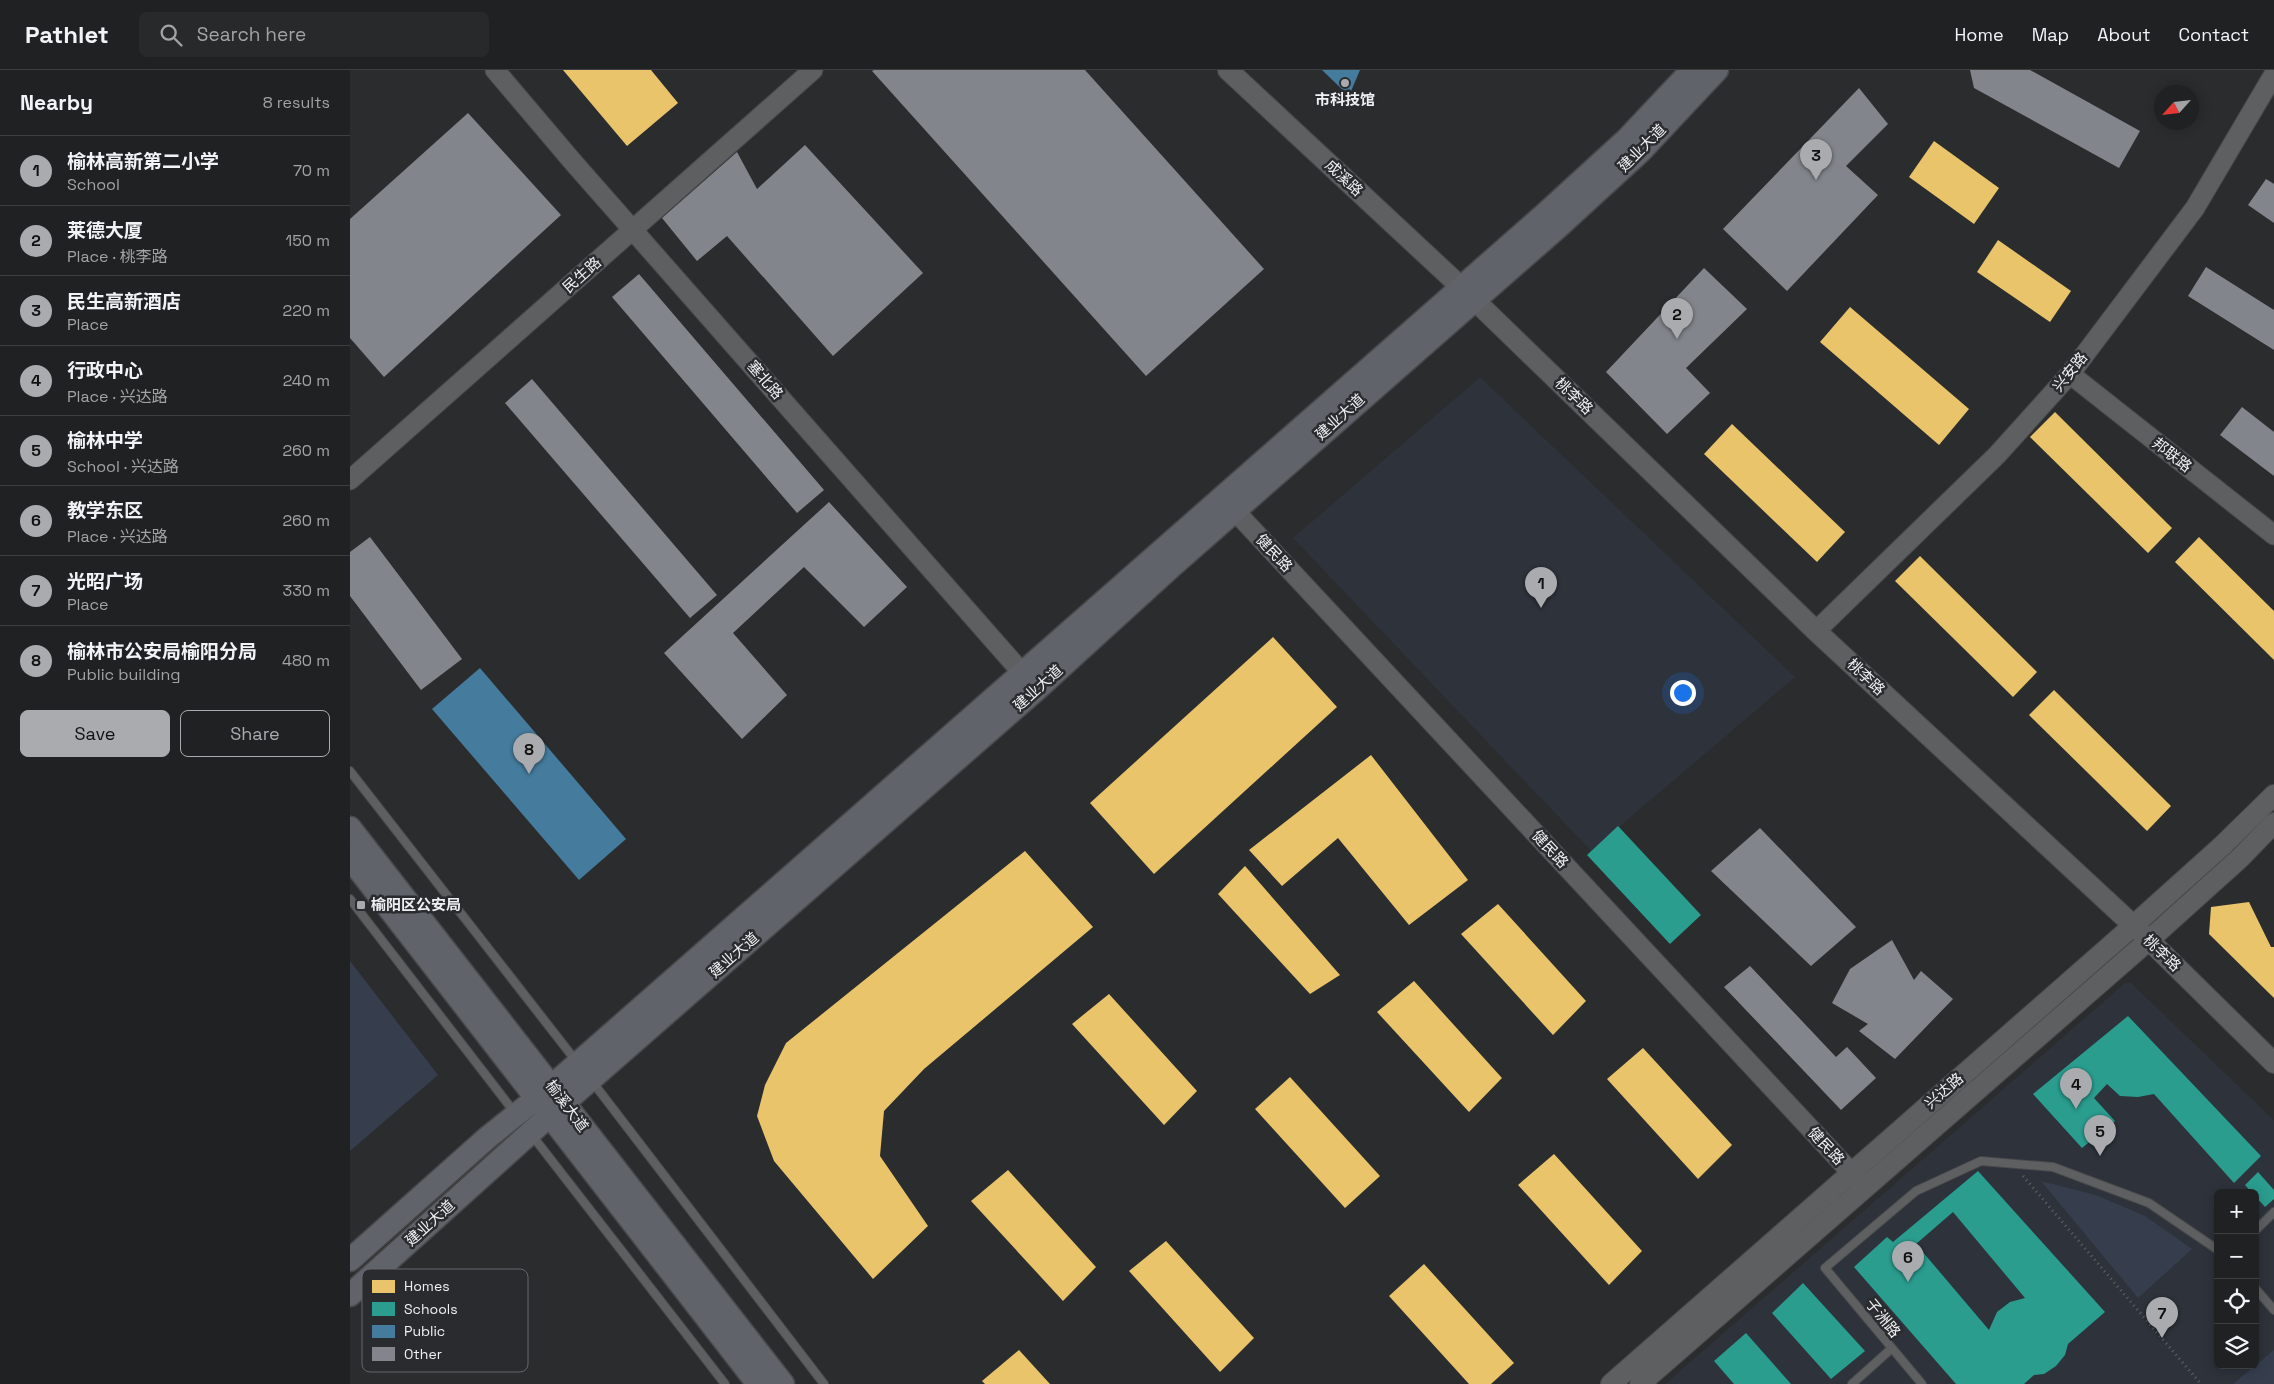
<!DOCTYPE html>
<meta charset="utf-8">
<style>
body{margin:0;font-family:"Space Grotesk","Noto Sans SC",sans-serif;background:#28292a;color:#f1f3f6}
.controls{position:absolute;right:15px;bottom:15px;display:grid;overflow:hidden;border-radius:8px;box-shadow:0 2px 12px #0003}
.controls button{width:45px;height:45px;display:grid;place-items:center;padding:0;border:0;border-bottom:1px solid #3d3e40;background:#202122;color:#f1f3f6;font:25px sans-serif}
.compass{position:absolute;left:1804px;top:15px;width:45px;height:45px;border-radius:50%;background:#202122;box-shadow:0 2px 12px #0003;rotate:243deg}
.you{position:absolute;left:1332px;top:622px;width:18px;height:18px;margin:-12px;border:4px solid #fff;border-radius:50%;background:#1a73e8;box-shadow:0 0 0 8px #1a73e833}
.badge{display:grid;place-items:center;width:32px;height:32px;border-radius:50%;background:#a9abae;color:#111;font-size:16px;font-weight:700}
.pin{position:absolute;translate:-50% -41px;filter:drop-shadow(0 1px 2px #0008)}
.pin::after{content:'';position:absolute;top:26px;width:18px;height:15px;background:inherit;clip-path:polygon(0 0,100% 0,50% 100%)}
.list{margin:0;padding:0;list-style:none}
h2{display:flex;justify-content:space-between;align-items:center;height:65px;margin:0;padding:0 20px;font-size:21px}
h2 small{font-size:16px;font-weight:400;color:#a2a3a5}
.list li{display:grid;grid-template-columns:32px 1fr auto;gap:15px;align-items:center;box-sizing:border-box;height:70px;padding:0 20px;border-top:1px solid #3d3e40}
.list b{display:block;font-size:19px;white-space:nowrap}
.list p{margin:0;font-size:16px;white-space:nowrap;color:#a2a3a5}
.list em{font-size:16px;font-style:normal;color:#a2a3a5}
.actions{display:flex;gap:10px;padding:15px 20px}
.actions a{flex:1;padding:11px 0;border:1px solid #a9abae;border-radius:8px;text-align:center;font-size:18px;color:#a9abae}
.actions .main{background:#a9abae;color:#111}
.icon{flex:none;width:28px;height:28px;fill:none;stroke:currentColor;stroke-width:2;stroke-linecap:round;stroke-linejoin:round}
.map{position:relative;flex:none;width:1924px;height:1314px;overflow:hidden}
header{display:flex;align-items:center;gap:30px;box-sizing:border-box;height:70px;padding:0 25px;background:#202122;border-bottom:1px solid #3d3e40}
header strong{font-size:24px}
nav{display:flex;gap:28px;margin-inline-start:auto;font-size:18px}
.search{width:350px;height:45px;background:#28292a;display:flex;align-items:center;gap:12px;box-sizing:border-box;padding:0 18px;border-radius:8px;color:#a2a3a5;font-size:19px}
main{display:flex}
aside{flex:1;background:#202122}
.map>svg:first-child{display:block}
</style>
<header>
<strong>Pathlet</strong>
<div class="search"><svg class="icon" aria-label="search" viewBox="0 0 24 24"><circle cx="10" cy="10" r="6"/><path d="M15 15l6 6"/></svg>Search here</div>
<nav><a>Home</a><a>Map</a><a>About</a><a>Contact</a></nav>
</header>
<main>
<aside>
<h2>Nearby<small>8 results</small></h2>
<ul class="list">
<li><span class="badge">1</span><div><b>榆林高新第二小学</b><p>School</p></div><em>70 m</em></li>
<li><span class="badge">2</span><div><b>莱德大厦</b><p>Place · 桃李路</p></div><em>150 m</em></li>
<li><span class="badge">3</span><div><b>民生高新酒店</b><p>Place</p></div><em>220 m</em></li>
<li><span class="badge">4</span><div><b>行政中心</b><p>Place · 兴达路</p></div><em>240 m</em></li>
<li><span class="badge">5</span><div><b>榆林中学</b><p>School · 兴达路</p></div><em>260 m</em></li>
<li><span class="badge">6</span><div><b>教学东区</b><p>Place · 兴达路</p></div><em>260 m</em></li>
<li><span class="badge">7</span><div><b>光昭广场</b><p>Place</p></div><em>330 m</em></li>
<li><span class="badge">8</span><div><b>榆林市公安局榆阳分局</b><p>Public building</p></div><em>480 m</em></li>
</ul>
<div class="actions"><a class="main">Save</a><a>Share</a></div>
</aside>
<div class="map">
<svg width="1924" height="1314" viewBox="0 0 1924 1314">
<rect width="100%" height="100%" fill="#2a2c2e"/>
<!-- built -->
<g fill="#2d323b" fill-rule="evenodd">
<polygon points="1130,307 1445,607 1241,781 943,468"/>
<path d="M1775,913h6l143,137v79l-2,2 2,2v181h-609zM1868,1123h37v172h-37z"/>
</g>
<!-- green -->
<g fill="#363d4d">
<polygon points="0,891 88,1005 0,1081"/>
<polygon points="1691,1111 1746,1125 1795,1146 1842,1179 1788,1228"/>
<polygon points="1924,1280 1924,1314 1883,1314"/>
</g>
<!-- homes -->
<g fill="#e9c46a">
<polygon points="213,0 301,0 328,33 277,76"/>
<polygon points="1584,71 1649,118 1624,154 1559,107"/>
<polygon points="1648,170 1721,221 1700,252 1627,202"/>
<polygon points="1500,237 1619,339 1589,375 1470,272"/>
<polygon points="1705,342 1822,458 1798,483 1680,367"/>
<polygon points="1382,354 1495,462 1467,492 1354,384"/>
<polygon points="1849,467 1924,541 1924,590 1825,492"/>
<polygon points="1570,486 1687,602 1663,627 1545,511"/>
<polygon points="923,567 987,637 804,804 740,733"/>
<polygon points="1704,620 1821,736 1797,761 1679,645"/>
<polygon points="1021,685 1118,810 1059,855 988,768 932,816 899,780"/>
<polygon points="675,781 743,857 574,999 534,1041 530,1086 578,1156 523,1209 424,1091 407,1046 415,1015 436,973"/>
<polygon points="895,796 990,905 960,924 868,824"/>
<polygon points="1899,832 1921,877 1924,877 1924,928 1859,864 1861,837"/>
<polygon points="1148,834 1236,931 1203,965 1111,864"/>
<polygon points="1064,911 1152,1008 1119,1042 1027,942"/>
<polygon points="759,924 847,1021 814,1055 722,954"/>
<polygon points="1293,978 1382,1075 1348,1109 1257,1009"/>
<polygon points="940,1007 1030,1106 995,1138 905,1039"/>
<polygon points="1204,1084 1292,1181 1259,1215 1168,1115"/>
<polygon points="658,1100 746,1197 713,1231 621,1131"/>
<polygon points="816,1171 904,1268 870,1302 779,1201"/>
<polygon points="1074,1194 1164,1293 1141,1314 1119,1314 1039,1226"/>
<polygon points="669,1280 700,1314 635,1314 632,1311"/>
</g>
<!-- schools -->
<g fill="#2a9d8f" fill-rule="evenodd">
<polygon points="1268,756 1351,845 1320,874 1237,785"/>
<polygon points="1778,946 1911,1086 1884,1113 1804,1024 1788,1027 1770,1026 1757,1014 1744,1028 1765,1051 1732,1078 1683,1024"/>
<path d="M1628,1101l127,141 -37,32 -3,11 -9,11 -12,8 -10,1 -10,9h-68l-102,-117 33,-30 6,5zM1603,1142l72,86 -15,4 -13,10 -8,18 -73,-86z"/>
<polygon points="1908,1102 1924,1120 1924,1129 1915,1137 1905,1126 1905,1123 1902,1123 1895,1115"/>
<polygon points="1453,1213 1515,1281 1481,1309 1422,1243"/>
<polygon points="1396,1263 1441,1314 1384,1314 1364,1291"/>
</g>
<!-- public -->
<g fill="#457b9d">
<polygon points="972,0 1010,0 999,26"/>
<polygon points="130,598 276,769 229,810 82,639"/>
</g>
<!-- building -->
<g fill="#82868c">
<polygon points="524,0 735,0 914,199 796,306 522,1"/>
<polygon points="1620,0 1680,0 1790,61 1769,98 1624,18"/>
<polygon points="1509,18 1538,54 1496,96 1528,125 1437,221 1373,159"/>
<polygon points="118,43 211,145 34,307 0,268 0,149"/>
<polygon points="455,75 573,203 483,286 377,166 347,191 312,148 387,82 407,119"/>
<polygon points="1916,109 1924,114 1924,153 1898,135"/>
<polygon points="1856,197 1924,240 1924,280 1838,226"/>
<polygon points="1354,198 1397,239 1336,298 1360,323 1317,364 1256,302"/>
<polygon points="289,204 474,420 447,443 262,227"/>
<polygon points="182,309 367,525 340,548 155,333"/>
<polygon points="1892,337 1924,362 1924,406 1870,365"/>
<polygon points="479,432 557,517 514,557 454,497 383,563 437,625 392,669 314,583"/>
<polygon points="20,467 112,589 71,620 0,526 0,482"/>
<polygon points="1410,758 1506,857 1461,896 1361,801"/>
<polygon points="1542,870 1564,910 1571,901 1603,929 1545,989 1509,961 1518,954 1482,933 1500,899"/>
<polygon points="1400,896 1486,987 1497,977 1526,1008 1491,1040 1374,917"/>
</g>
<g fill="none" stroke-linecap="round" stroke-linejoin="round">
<!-- service casing -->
<g stroke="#47494a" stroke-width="10">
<g id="service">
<polyline points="0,701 226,991"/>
<polyline points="0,829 165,1043"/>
<polyline points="241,1010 474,1314"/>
<polyline points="181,1064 375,1314"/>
<polyline points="1905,1161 1924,1142"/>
<polyline points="1905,1218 1924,1240"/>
<polyline points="1502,1314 1541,1279"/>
<polyline points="1572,1314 1475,1198 1566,1121 1631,1091 1703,1097 1799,1133 1868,1180"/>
</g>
</g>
<!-- tertiary casing -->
<g stroke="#47494a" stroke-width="21">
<g id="tertiary">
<polyline points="145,0 223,92 681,613"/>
<polyline points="1720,304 1924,465"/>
<polyline points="0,410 463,0"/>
<polyline points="885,441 1511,1113"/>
<polyline points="1466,561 1647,385 1720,304 1845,138 1924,4"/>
</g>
</g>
<!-- secondary casing -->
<g stroke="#47494a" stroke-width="22">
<g id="secondary">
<polyline points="878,0 1111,217 1466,561 1799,870 1924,993"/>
<polyline points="1261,1314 1784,855 1872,776 1924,725"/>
<polyline points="1290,1314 1799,870 1890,788 1924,753"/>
</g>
</g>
<!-- primary casing -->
<g stroke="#47494a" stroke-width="25">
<g id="primary">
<polyline points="0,758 433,1314"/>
<polyline points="0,788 408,1314"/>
<polyline points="0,1190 137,1068 202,1016 1195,144 1277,69 1342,0"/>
<polyline points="0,1225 199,1046 687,619 822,496 1207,158 1290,82 1367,0"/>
</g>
</g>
<!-- path -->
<polyline stroke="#626365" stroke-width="3" stroke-dasharray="1 4" stroke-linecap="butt" points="1673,1106 1851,1314"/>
<!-- service -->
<use href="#service" stroke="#5e5f60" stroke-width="8"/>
<!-- tertiary -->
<use href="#tertiary" stroke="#5e5f60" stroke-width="19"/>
<!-- secondary -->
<use href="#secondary" stroke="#5e5f60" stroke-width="20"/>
<!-- primary -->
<use href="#primary" stroke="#60636a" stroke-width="22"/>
</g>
<!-- markers -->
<g fill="#a9abae" stroke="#292b2f" stroke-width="2">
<circle cx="995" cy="13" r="5"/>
<rect x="6" y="830" width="10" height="10" rx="2.5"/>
</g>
<g text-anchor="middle" stroke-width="5" stroke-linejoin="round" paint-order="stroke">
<!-- poi labels -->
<g font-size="15" font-weight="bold" fill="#eef0f3" stroke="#292b2f">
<text x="995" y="35">市科技馆</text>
<text x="21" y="840" text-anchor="start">榆阳区公安局</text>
</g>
<!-- street labels -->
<g font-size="15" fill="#eef0f3" stroke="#292b2f">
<text transform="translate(1292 78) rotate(-45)" y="5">建业大道</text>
<text transform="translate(994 108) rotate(43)" y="5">成溪路</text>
<text transform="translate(232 205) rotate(-42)" y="5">民生路</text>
<text transform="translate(1720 302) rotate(-51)" y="5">兴安路</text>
<text transform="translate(415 310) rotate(49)" y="5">塞北路</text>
<text transform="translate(1224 326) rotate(44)" y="5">桃李路</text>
<text transform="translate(990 347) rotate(-42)" y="5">建业大道</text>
<text transform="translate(1822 385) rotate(38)" y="5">邦联路</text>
<text transform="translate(924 483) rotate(47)" y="5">健民路</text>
<text transform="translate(1516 607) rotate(43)" y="5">桃李路</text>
<text transform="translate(688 618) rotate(-42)" y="5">建业大道</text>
<text transform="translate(1200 779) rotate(47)" y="5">健民路</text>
<text transform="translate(1812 883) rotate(44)" y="5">桃李路</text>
<text transform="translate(384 885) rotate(-41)" y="5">建业大道</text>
<text transform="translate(1594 1021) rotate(-41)" y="5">兴达路</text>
<text transform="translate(217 1036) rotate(53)" y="5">榆溪大道</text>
<text transform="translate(1476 1076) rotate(47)" y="5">健民路</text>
<text transform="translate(80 1153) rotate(-42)" y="5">建业大道</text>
<text transform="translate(1533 1248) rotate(51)" y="5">子洲路</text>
</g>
</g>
<!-- legend -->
<rect x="12" y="1199" width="166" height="103" rx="8" fill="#292b2f" stroke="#64666a" stroke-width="1"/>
<rect x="22" y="1210" width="23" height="13" fill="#e9c46a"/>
<rect x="22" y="1232" width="23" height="14" fill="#2a9d8f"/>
<rect x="22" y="1255" width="23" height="13" fill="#457b9d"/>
<rect x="22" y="1277" width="23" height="14" fill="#82868c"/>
<g font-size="14" fill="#eef0f3">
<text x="54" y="1221">Homes</text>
<text x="54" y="1244">Schools</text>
<text x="54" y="1266">Public</text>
<text x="54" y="1289">Other</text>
</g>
</svg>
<div class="controls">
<button>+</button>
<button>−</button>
<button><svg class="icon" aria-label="locate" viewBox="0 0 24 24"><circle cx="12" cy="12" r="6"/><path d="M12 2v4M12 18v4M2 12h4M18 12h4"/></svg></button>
<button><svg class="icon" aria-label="layers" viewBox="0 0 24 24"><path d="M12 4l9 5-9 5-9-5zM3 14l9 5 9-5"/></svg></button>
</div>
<svg class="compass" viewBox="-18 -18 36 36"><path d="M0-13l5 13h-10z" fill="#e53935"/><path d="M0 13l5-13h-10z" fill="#a2a3a5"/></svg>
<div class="you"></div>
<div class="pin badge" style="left:1191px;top:538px">1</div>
<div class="pin badge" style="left:1327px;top:269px">2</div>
<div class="pin badge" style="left:1466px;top:110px">3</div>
<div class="pin badge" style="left:1726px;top:1039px">4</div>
<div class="pin badge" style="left:1750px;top:1086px">5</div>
<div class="pin badge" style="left:1558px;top:1212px">6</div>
<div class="pin badge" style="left:1812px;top:1268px">7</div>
<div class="pin badge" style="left:179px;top:704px">8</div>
</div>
</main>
